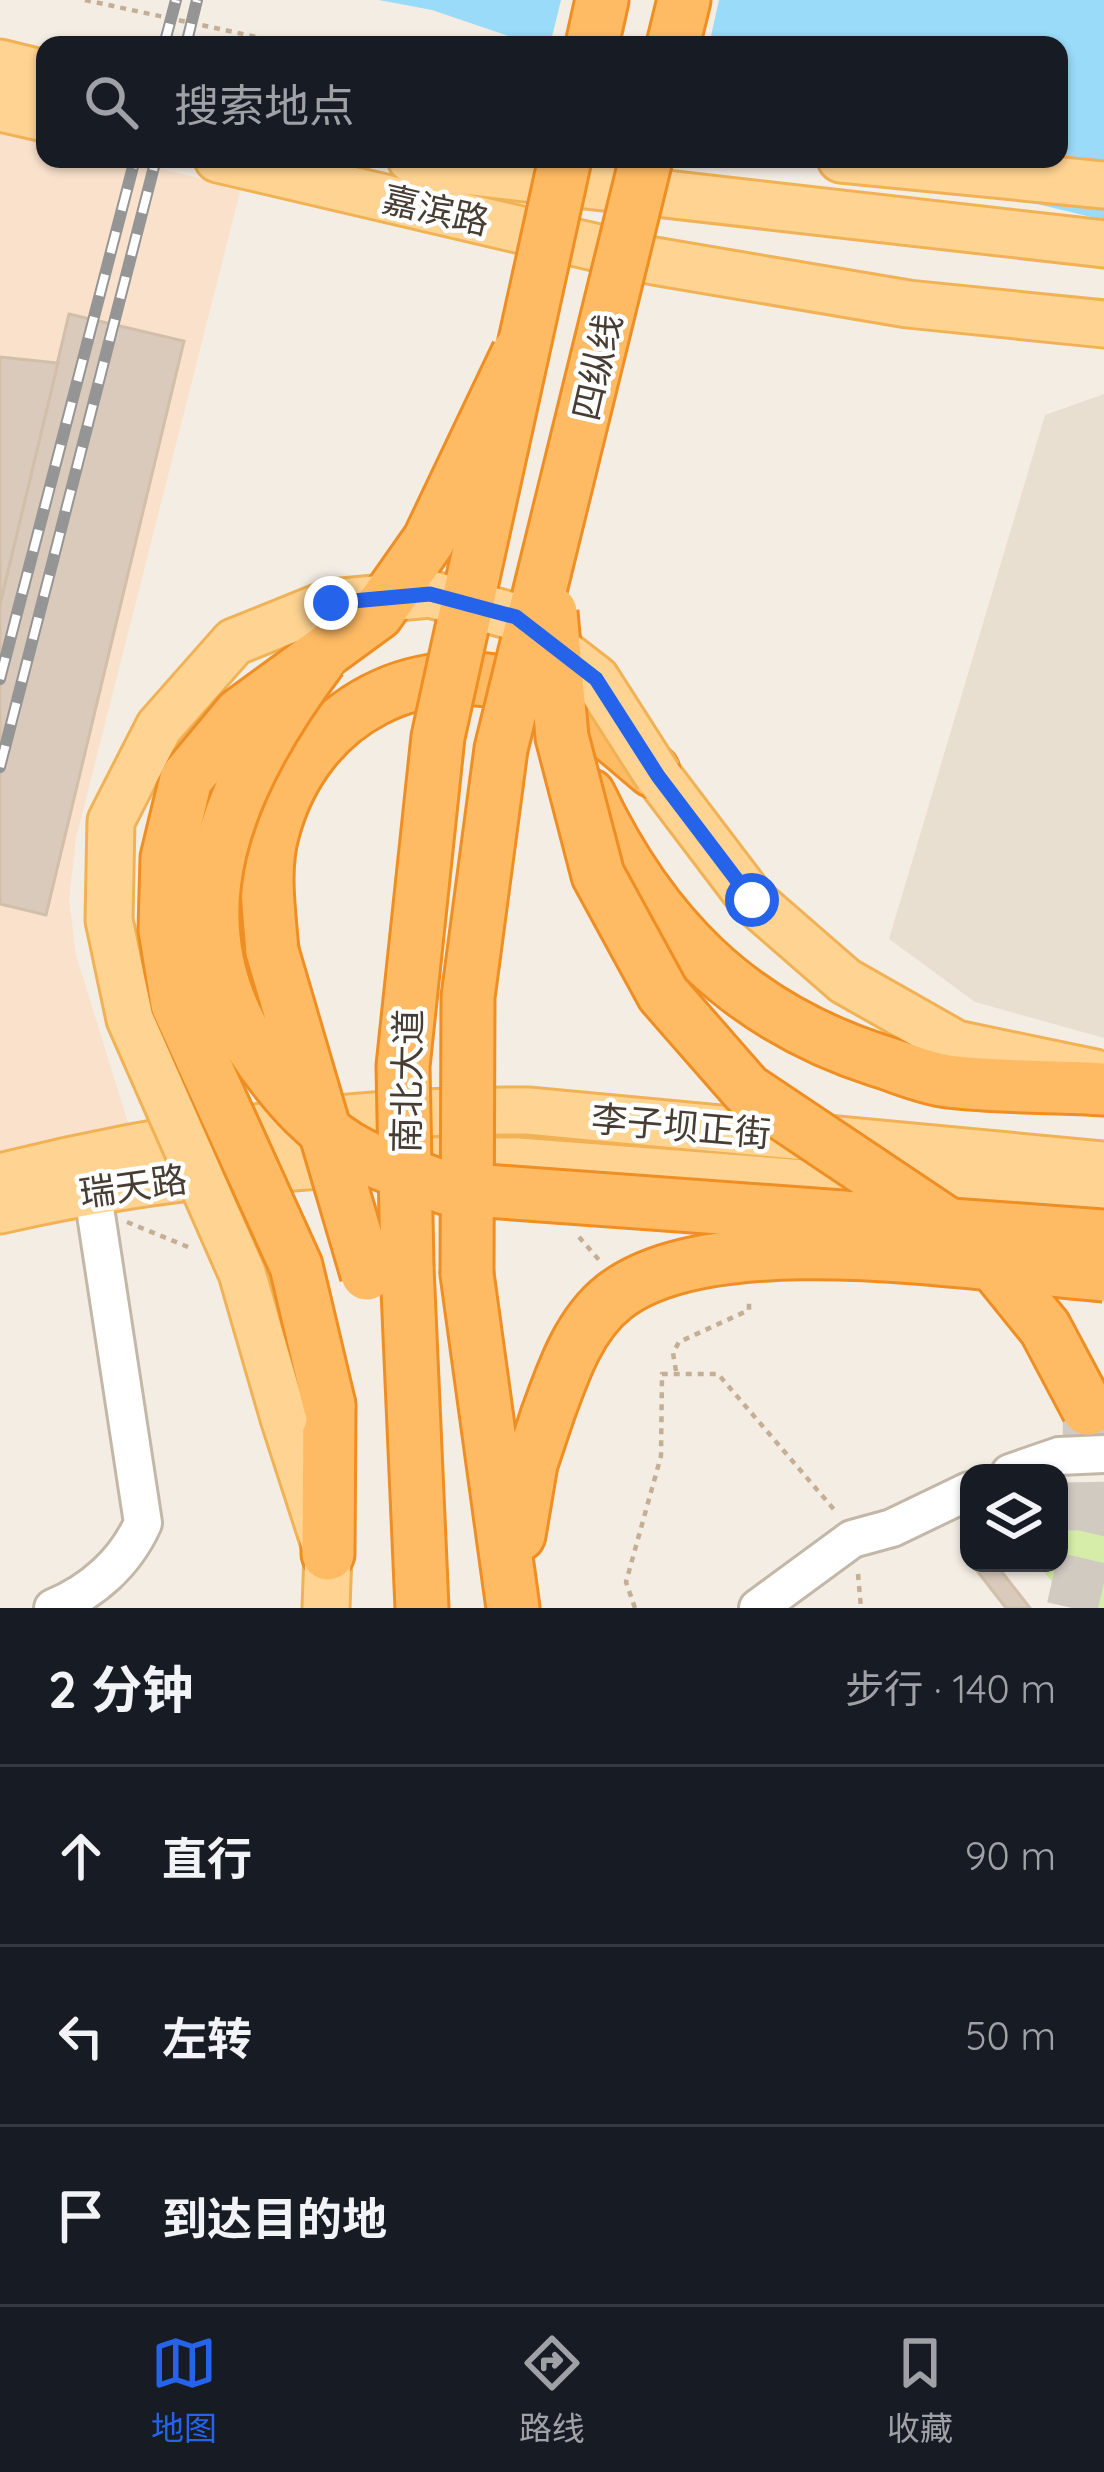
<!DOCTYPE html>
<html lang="zh">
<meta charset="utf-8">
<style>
body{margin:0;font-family:Quicksand,"Noto Sans SC",sans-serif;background:#20242c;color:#f1f3f6}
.controls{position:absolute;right:36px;bottom:36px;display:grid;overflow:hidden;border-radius:24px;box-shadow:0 3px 9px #0004}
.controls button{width:108px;height:108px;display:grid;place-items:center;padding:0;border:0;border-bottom:3px solid #363941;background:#171b24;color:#f1f3f6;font:60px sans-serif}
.stop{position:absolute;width:36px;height:36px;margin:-27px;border:9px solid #2563eb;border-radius:50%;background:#fff}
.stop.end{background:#2563eb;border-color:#fff;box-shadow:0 3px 12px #0008}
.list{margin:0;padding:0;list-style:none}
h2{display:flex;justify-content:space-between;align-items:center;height:156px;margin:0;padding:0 48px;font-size:51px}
h2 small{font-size:39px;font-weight:400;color:#9ea1a6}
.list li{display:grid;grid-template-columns:78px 1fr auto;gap:36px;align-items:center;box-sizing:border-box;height:180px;padding:0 48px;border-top:3px solid #363941}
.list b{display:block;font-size:45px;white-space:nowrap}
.list em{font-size:39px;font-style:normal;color:#9ea1a6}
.icon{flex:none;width:66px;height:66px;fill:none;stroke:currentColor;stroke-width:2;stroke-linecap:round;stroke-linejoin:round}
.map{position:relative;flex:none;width:1104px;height:1608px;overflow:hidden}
.search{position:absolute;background:#171b24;box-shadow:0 3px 9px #0004;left:36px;right:36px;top:36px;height:132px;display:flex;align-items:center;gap:30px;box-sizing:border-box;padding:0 42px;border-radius:24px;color:#9ea1a6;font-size:45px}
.sheet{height:696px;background:#171b24}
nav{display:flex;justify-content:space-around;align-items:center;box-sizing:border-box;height:168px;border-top:3px solid #363941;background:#171b24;font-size:33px;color:#9ea1a6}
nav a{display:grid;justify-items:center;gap:6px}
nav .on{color:#2563eb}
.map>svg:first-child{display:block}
</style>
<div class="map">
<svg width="1104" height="1608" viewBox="0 0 1104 1608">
<rect width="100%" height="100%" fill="#f4ede4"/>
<!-- residential -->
<polygon fill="#e9dfd1" points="1104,394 1104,1038 975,1002 889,939 1045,415"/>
<!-- commercial -->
<polygon fill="#f9e1cc" points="0,131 45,141 45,159 120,159 241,188 76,838 69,899 76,955 129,1126 0,1152"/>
<!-- green -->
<polygon fill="#d5eda8" points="1059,1486 1104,1489 1104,1608 1073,1608 1037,1563 1059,1563"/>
<!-- water -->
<polygon fill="#99dbf8" points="379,0 1104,0 1104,220 928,178 1059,159 1059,45 535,45 432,10"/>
<!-- pier -->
<polygon fill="#f4ede4" points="561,0 719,0 709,45 550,45"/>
<!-- building -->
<g fill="#dacabb" stroke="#d2bfaa" stroke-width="3">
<polygon points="69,314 184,341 46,915 0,904 0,604"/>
<polygon points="0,357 58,363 0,604"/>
<polygon points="971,1563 995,1563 1030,1608 1006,1608"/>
</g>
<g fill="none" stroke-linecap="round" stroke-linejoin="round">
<!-- highway-tunnel -->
<polyline stroke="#d1cac1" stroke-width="51" stroke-dasharray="51 26" stroke-linecap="butt" points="1072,1608 1090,1530 1088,1409"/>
<!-- minor casing -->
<g stroke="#c3b7a8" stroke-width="42">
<g id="minor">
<polyline points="1010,1473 1059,1456 1104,1454"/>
<path d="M53,1608c39,-16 72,-45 90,-85l-51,-335"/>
<polyline points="758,1608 852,1539 892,1528 969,1491"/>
</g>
</g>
<!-- major casing -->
<g stroke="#f1b255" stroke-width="51">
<g id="major">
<polyline points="0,63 45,74"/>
<polyline points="0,108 45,118"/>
<polyline points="218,159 654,261 908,304 1104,324"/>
<polyline points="411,159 464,171 1104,244"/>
<polyline points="841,159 1104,185"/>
<polyline points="658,776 752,900 845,981 956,1044 1095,1073"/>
<path d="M0,1177c170,-43 353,-68 528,-66l576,54"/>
<path d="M0,1210c170,-39 343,-52 517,-49l587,45"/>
<polyline points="284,1418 328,1554 326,1608"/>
</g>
</g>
<!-- highway casing -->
<g stroke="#ef8e23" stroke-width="57">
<g id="highway">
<polyline points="592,45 602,0"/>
<polyline points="673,45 684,0"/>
<path d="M589,795c62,130 149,220 288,265 23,7 47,18 71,21 51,6 104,5 156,8"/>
<path d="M272,951c-3,-39 -10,-82 1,-120 33,-122 149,-182 267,-138 44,16 77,48 113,78"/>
<polyline points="407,1267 422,1608"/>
<polyline points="467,1274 513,1608"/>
<polyline points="519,1535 531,1464 547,1416"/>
<polyline points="328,1554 329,1405"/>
</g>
</g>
<!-- path -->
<g stroke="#c4ae95" stroke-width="4.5" stroke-dasharray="6 6" stroke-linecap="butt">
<polyline points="85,0 294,45"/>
<polyline points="127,1222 193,1249"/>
<polyline points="579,1237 599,1260"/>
<polyline points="676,1371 673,1353 679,1342 749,1310 749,1298"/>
<polyline points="858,1574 861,1608"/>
<polyline points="635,1608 626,1582 661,1456 662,1374 718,1374 837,1513"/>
</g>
<!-- minor -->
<use href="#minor" stroke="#fff" stroke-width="36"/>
<!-- major -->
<use href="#major" stroke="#ffd492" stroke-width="45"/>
<!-- highway -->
<use href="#highway" stroke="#ffbb64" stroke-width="51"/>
<!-- rail casing -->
<g stroke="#959595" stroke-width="12">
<g id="rail">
<polyline points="164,45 176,0"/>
<polyline points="186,45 197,0"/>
<polyline points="0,679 135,159"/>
<polyline points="0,767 156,159"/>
</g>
</g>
<!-- rail -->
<use href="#rail" stroke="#fff" stroke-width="8" stroke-dasharray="22" stroke-linecap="butt"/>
<!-- major-bridge casing -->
<g stroke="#f1b255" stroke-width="51" stroke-linecap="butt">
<polyline id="major-bridge" points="284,1418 242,1273 130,1019 109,920 111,821 159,727 234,642 331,603 430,594 516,617 596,679 658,776"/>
</g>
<!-- highway-bridge casing -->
<g stroke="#ef8e23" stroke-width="57" stroke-linecap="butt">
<g id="highway-bridge">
<polyline points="551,612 562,737 598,875 663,994 747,1090 977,1244 1045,1328 1088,1409"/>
<path d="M321,658c-91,121 -158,262 -60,402 26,36 58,73 99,94 26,14 57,23 85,34l659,48"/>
<polyline points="272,951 367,1274"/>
<polyline points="407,1267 403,1066 438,737 565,159"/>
<polyline points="467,1274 468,997 501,749 646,159"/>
<polyline points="329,1405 296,1266 177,1004 165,930 167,858 186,779 240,714 377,614 429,540 518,353"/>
<path d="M547,1416c15,-41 31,-91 67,-119 99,-78 368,-31 490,-22"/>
</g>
</g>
<!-- major-bridge -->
<use href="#major-bridge" stroke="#ffd492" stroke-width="45"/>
<!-- highway-bridge -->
<use href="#highway-bridge" stroke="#ffbb64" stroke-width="51"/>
</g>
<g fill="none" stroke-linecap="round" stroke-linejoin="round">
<!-- route -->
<polyline stroke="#2563eb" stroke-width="15" points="331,603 430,594 516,617 596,679 658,776 752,900"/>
</g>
<g text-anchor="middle" stroke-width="9" stroke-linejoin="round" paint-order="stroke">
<!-- street labels -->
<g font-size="36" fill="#473d33" stroke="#fff">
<text transform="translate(436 210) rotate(13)" y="13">嘉滨路</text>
<text transform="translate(597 367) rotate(-77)" y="13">四纵线</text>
<text transform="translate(407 1081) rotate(-89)" y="13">南北大道</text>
<text transform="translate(681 1126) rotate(5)" y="13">李子坝正街</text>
<text transform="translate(133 1186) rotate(-8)" y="13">瑞天路</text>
</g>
</g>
</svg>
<div class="controls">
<button><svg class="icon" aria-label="layers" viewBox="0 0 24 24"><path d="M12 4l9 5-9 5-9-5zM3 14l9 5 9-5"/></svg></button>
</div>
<div class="stop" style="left:752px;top:900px"></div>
<div class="stop end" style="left:331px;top:603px"></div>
<div class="search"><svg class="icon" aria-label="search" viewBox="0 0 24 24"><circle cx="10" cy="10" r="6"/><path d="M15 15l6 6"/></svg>搜索地点</div>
</div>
<section class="sheet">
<h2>2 分钟<small>步行 · 140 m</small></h2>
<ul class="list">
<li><svg class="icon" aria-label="ahead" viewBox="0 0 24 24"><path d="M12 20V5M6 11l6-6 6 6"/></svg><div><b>直行</b></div><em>90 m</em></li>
<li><svg class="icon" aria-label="left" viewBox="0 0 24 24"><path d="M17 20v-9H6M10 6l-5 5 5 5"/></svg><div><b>左转</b></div><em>50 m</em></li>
<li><svg class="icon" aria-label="arrive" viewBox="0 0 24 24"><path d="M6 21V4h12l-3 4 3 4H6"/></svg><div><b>到达目的地</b></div></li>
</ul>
</section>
<nav>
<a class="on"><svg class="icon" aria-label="map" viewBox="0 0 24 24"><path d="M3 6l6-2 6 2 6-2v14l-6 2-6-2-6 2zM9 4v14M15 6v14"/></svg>地图</a>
<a><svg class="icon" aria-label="directions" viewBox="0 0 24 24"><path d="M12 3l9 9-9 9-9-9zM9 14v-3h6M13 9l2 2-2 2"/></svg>路线</a>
<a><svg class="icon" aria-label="saved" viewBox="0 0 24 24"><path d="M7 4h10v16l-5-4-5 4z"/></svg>收藏</a>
</nav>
